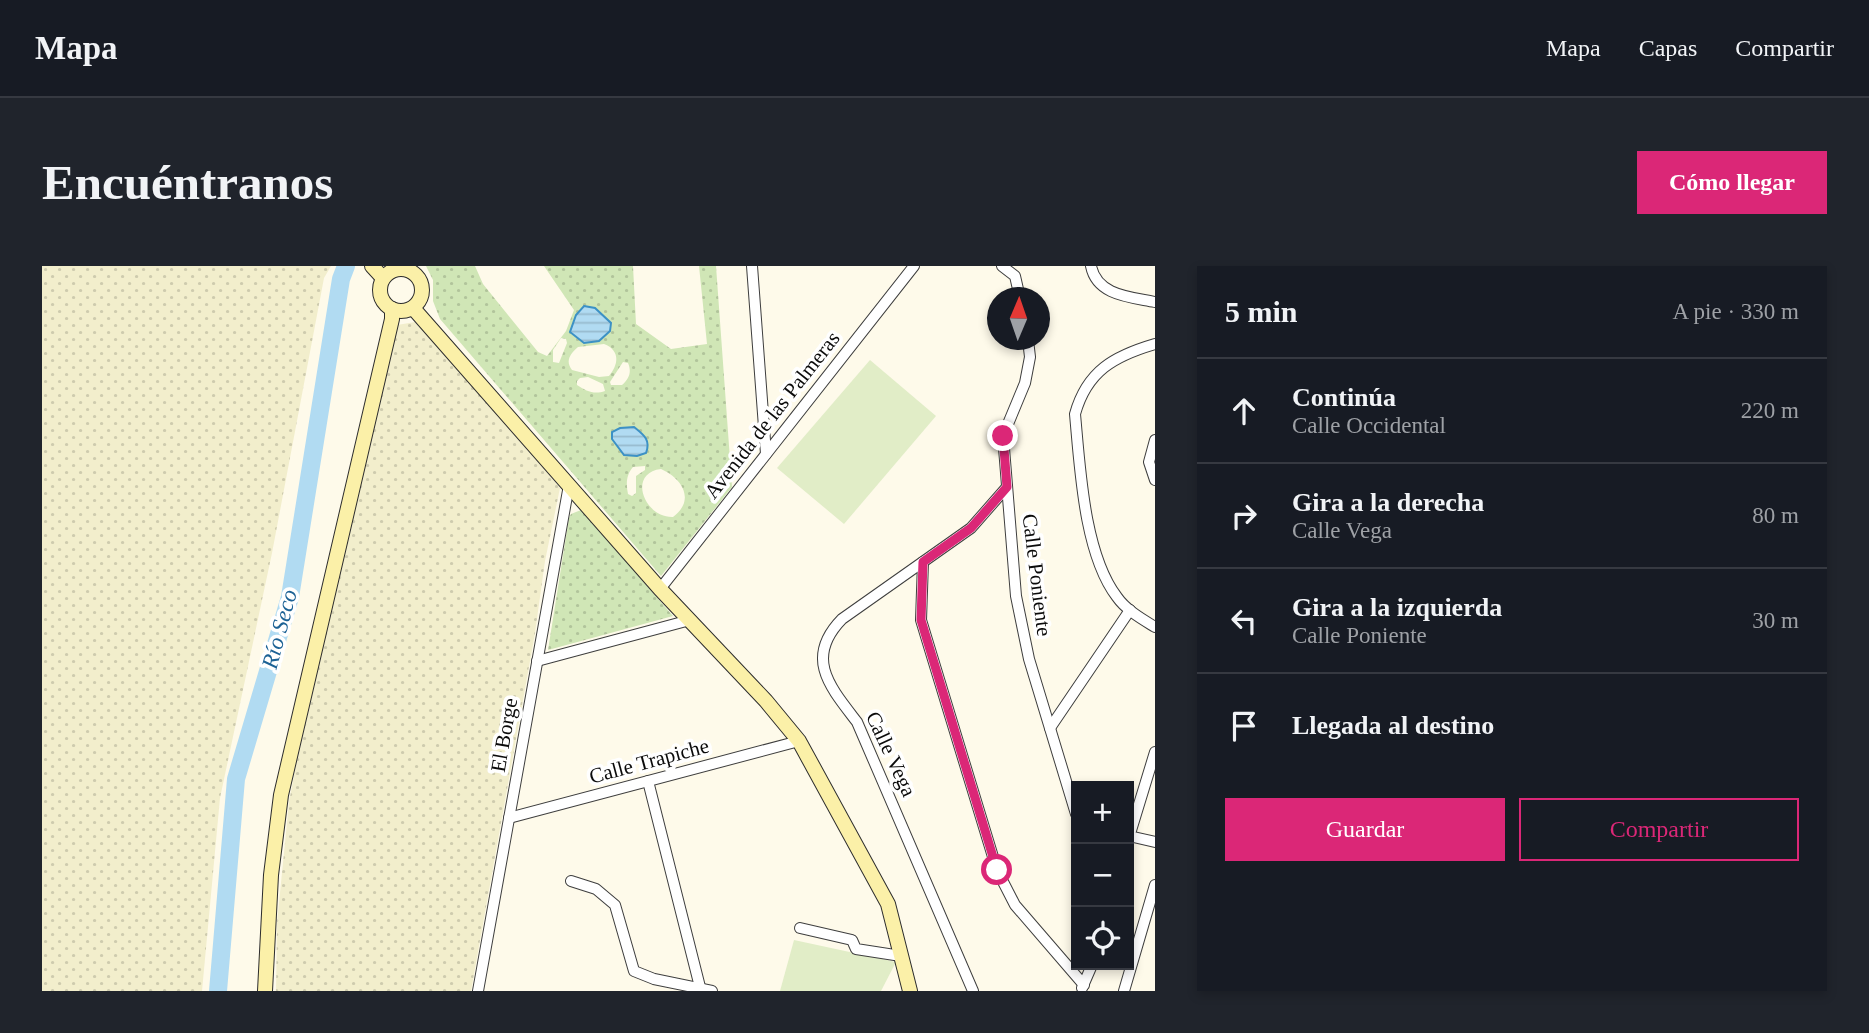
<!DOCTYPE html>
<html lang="es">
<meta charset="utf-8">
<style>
body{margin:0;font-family:"Times New Roman",serif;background:#20242c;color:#f1f3f6}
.controls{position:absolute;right:21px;bottom:21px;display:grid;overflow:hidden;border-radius:0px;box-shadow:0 4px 10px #0003}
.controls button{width:63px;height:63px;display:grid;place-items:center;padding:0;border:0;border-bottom:2px solid #363941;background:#171b24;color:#f1f3f6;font:35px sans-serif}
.compass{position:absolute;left:945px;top:21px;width:63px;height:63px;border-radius:50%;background:#171b24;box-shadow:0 4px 10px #0003;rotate:2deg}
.stop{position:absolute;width:21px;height:21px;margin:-16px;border:5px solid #db2777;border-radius:50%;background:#fff}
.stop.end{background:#db2777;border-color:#fff;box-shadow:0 2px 7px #0008}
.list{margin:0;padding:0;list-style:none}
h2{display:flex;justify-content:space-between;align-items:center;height:91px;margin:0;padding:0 28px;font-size:30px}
h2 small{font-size:23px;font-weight:400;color:#9ea1a6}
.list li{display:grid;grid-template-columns:46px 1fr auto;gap:21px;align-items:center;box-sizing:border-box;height:105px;padding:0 28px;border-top:2px solid #363941}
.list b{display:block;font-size:26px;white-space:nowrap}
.list p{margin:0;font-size:23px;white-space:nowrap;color:#9ea1a6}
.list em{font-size:23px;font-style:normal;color:#9ea1a6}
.actions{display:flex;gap:14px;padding:21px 28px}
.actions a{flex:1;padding:16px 0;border:2px solid #db2777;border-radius:0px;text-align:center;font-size:24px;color:#db2777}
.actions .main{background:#db2777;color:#fff}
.icon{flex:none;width:38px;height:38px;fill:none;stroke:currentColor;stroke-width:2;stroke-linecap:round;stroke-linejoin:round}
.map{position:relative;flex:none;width:1113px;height:725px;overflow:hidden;border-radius:0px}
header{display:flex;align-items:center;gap:42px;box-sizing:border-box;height:98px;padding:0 35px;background:#171b24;border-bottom:2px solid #363941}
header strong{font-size:33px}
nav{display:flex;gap:38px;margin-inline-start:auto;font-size:24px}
.intro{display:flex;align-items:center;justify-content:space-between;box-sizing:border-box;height:168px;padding:0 42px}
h1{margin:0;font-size:49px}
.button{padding:18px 32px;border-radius:0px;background:#db2777;color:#fff;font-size:24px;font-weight:700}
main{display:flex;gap:42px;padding:0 42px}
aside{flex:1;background:#171b24;border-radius:0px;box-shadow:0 4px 10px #0003}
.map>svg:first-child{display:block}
</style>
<header>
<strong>Mapa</strong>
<nav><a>Mapa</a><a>Capas</a><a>Compartir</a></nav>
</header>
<div class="intro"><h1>Encuéntranos</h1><a class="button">Cómo llegar</a></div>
<main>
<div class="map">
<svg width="1113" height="725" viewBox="0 0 1113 725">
<defs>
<pattern id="farmland-dots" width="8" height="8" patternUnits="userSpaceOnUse" patternTransform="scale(1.75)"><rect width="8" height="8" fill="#f2eecc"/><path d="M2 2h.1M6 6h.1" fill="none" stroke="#cecbae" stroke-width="1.8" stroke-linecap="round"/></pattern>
<pattern id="grass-dots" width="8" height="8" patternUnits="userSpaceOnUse" patternTransform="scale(1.75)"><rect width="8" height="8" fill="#d0e6b6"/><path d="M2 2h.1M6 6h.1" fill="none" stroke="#b1c49b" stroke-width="1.8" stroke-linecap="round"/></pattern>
<pattern id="water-rules" width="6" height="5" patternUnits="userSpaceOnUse" patternTransform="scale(1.75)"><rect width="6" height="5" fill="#b1dbf2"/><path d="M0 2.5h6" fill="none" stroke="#97bbce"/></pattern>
</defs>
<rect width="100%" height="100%" fill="#fefaea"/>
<!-- farmland -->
<g fill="url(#farmland-dots)">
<polygon points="0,0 289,0 282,12 230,287 178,532 160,725 0,725"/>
<polygon points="373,56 457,144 518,222 503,295 493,367 429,725 234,725 235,657 247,536 253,504 355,59"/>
</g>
<!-- grass -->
<g fill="url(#grass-dots)" fill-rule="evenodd">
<path d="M384,0h49l8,18 55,68 9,4 19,-25 8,-21 -30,-44h89l3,58 35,25 36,-5 -8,-78h17l16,221 -71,89 -221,-257 -7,-18v-21zM519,72l5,1 1,4 -8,20 -6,-1v-12zM562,78c16,6 15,20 5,32l-10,1 -27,-7c-7,-9 -2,-16 6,-23zM581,96l5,1c4,9 1,16 -6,22h-11l-1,-3zM546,111l15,7 2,7c-11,4 -19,0 -28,-6v-4l3,-3zM603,200v4l-9,6v17l-4,3 -4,-2c-2,-10 -2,-19 5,-27zM619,203c21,9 35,31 12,48 -29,1 -46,-44 -12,-48z"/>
<polygon points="539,244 631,350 506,384 527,252 529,248"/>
</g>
<!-- pitch -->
<g fill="#e1edc7">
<polygon points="828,94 894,150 802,258 735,202"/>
<polygon points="752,674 854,696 839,725 738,725"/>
</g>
<!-- water -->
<g fill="url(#water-rules)" stroke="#3c91c5" stroke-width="2">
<polygon points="542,40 553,42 569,57 568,65 557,75 542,77 528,66 534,49"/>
<path d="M592,161c10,8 17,13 12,26l-9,3 -13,-1 -12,-16v-7l8,-4z"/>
</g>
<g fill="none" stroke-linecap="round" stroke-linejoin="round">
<!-- river -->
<polyline stroke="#b1dbf2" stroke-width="18" points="176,725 194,513 248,331 299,13 304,0"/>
<!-- street casing -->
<g stroke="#3e3e3e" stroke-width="12">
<g id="street">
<polyline points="710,0 724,188"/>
<polyline points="960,0 973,10 978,32"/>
<path d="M1049,0c6,30 40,31 64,36"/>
<polyline points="360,3 361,0"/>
<polyline points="986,74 988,91 983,117 961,170 974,330 987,393 1034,548"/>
<path d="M1113,78c-41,12 -68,27 -80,70 5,54 9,140 42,183 9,13 25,22 38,30"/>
<polyline points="1113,174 1107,196 1113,214"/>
<polyline points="881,296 879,354 955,604 973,639 1042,719"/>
<polyline points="618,323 872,0"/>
<polyline points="495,395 648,354"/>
<polyline points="1008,462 1088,344"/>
<polyline points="606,515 659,725"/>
<polyline points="467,552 757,475"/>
<polyline points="1087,570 1113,576"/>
<polyline points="1087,571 1113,486"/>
<polyline points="529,615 554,623 573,639 592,705 612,713 670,725"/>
<polyline points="758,662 810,674 814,683 859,690"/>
<polyline points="1040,722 1050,699"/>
<polyline points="436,725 527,219"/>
<path d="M931,725l-116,-269c-27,-35 -53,-64 -15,-103l129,-91 36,-41"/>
<polyline points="1082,725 1113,619"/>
</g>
</g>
<!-- secondary casing -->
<g stroke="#2d2d2d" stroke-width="16">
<g id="secondary">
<polyline points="330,0 341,12"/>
<circle cx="359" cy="24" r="21"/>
<polyline points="371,42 618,323 724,435 757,475 846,638 868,725"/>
<polyline points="223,725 229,609 239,529 350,53 350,43"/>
</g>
</g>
<!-- street -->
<use href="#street" stroke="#fff" stroke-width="10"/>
<!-- secondary -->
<use href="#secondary" stroke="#fbf0a8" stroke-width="14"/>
</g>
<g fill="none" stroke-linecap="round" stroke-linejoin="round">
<!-- route -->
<polyline stroke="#db2777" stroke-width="9" points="955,604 879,354 881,296 929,262 965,221 961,170"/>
</g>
<g text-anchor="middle" stroke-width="7" stroke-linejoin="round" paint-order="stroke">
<!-- street labels -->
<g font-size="21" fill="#0b0b0b" stroke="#fff">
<text transform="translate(730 149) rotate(-52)" y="7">Avenida de las Palmeras</text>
<text transform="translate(995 309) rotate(83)" y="7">Calle Poniente</text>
<text transform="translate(462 469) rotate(-80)" y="7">El Borge</text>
<text transform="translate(849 488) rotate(65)" y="7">Calle Vega</text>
<text transform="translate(607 495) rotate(-15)" y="7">Calle Trapiche</text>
</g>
<!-- water labels -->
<g font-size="23" font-style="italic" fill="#1c6295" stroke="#fff">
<text transform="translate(237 363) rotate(-75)" y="8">Río Seco</text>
</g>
</g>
</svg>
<div class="controls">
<button>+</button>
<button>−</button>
<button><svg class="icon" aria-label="locate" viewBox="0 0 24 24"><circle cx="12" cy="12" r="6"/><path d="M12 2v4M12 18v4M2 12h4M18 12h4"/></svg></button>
</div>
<svg class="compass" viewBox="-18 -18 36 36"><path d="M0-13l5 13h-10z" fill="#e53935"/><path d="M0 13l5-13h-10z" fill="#9ea1a6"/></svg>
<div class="stop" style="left:955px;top:604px"></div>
<div class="stop end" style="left:961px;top:170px"></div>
</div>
<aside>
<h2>5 min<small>A pie · 330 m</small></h2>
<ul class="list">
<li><svg class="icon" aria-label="ahead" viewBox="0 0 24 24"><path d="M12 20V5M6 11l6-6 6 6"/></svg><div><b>Continúa</b><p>Calle Occidental</p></div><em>220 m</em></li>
<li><svg class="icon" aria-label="right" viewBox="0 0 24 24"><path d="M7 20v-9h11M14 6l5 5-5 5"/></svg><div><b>Gira a la derecha</b><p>Calle Vega</p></div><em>80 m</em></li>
<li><svg class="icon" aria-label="left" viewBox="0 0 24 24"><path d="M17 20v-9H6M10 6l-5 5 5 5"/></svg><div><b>Gira a la izquierda</b><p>Calle Poniente</p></div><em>30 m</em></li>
<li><svg class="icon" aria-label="arrive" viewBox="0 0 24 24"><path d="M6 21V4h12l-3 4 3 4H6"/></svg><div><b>Llegada al destino</b></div></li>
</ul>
<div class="actions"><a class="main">Guardar</a><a>Compartir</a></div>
</aside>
</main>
